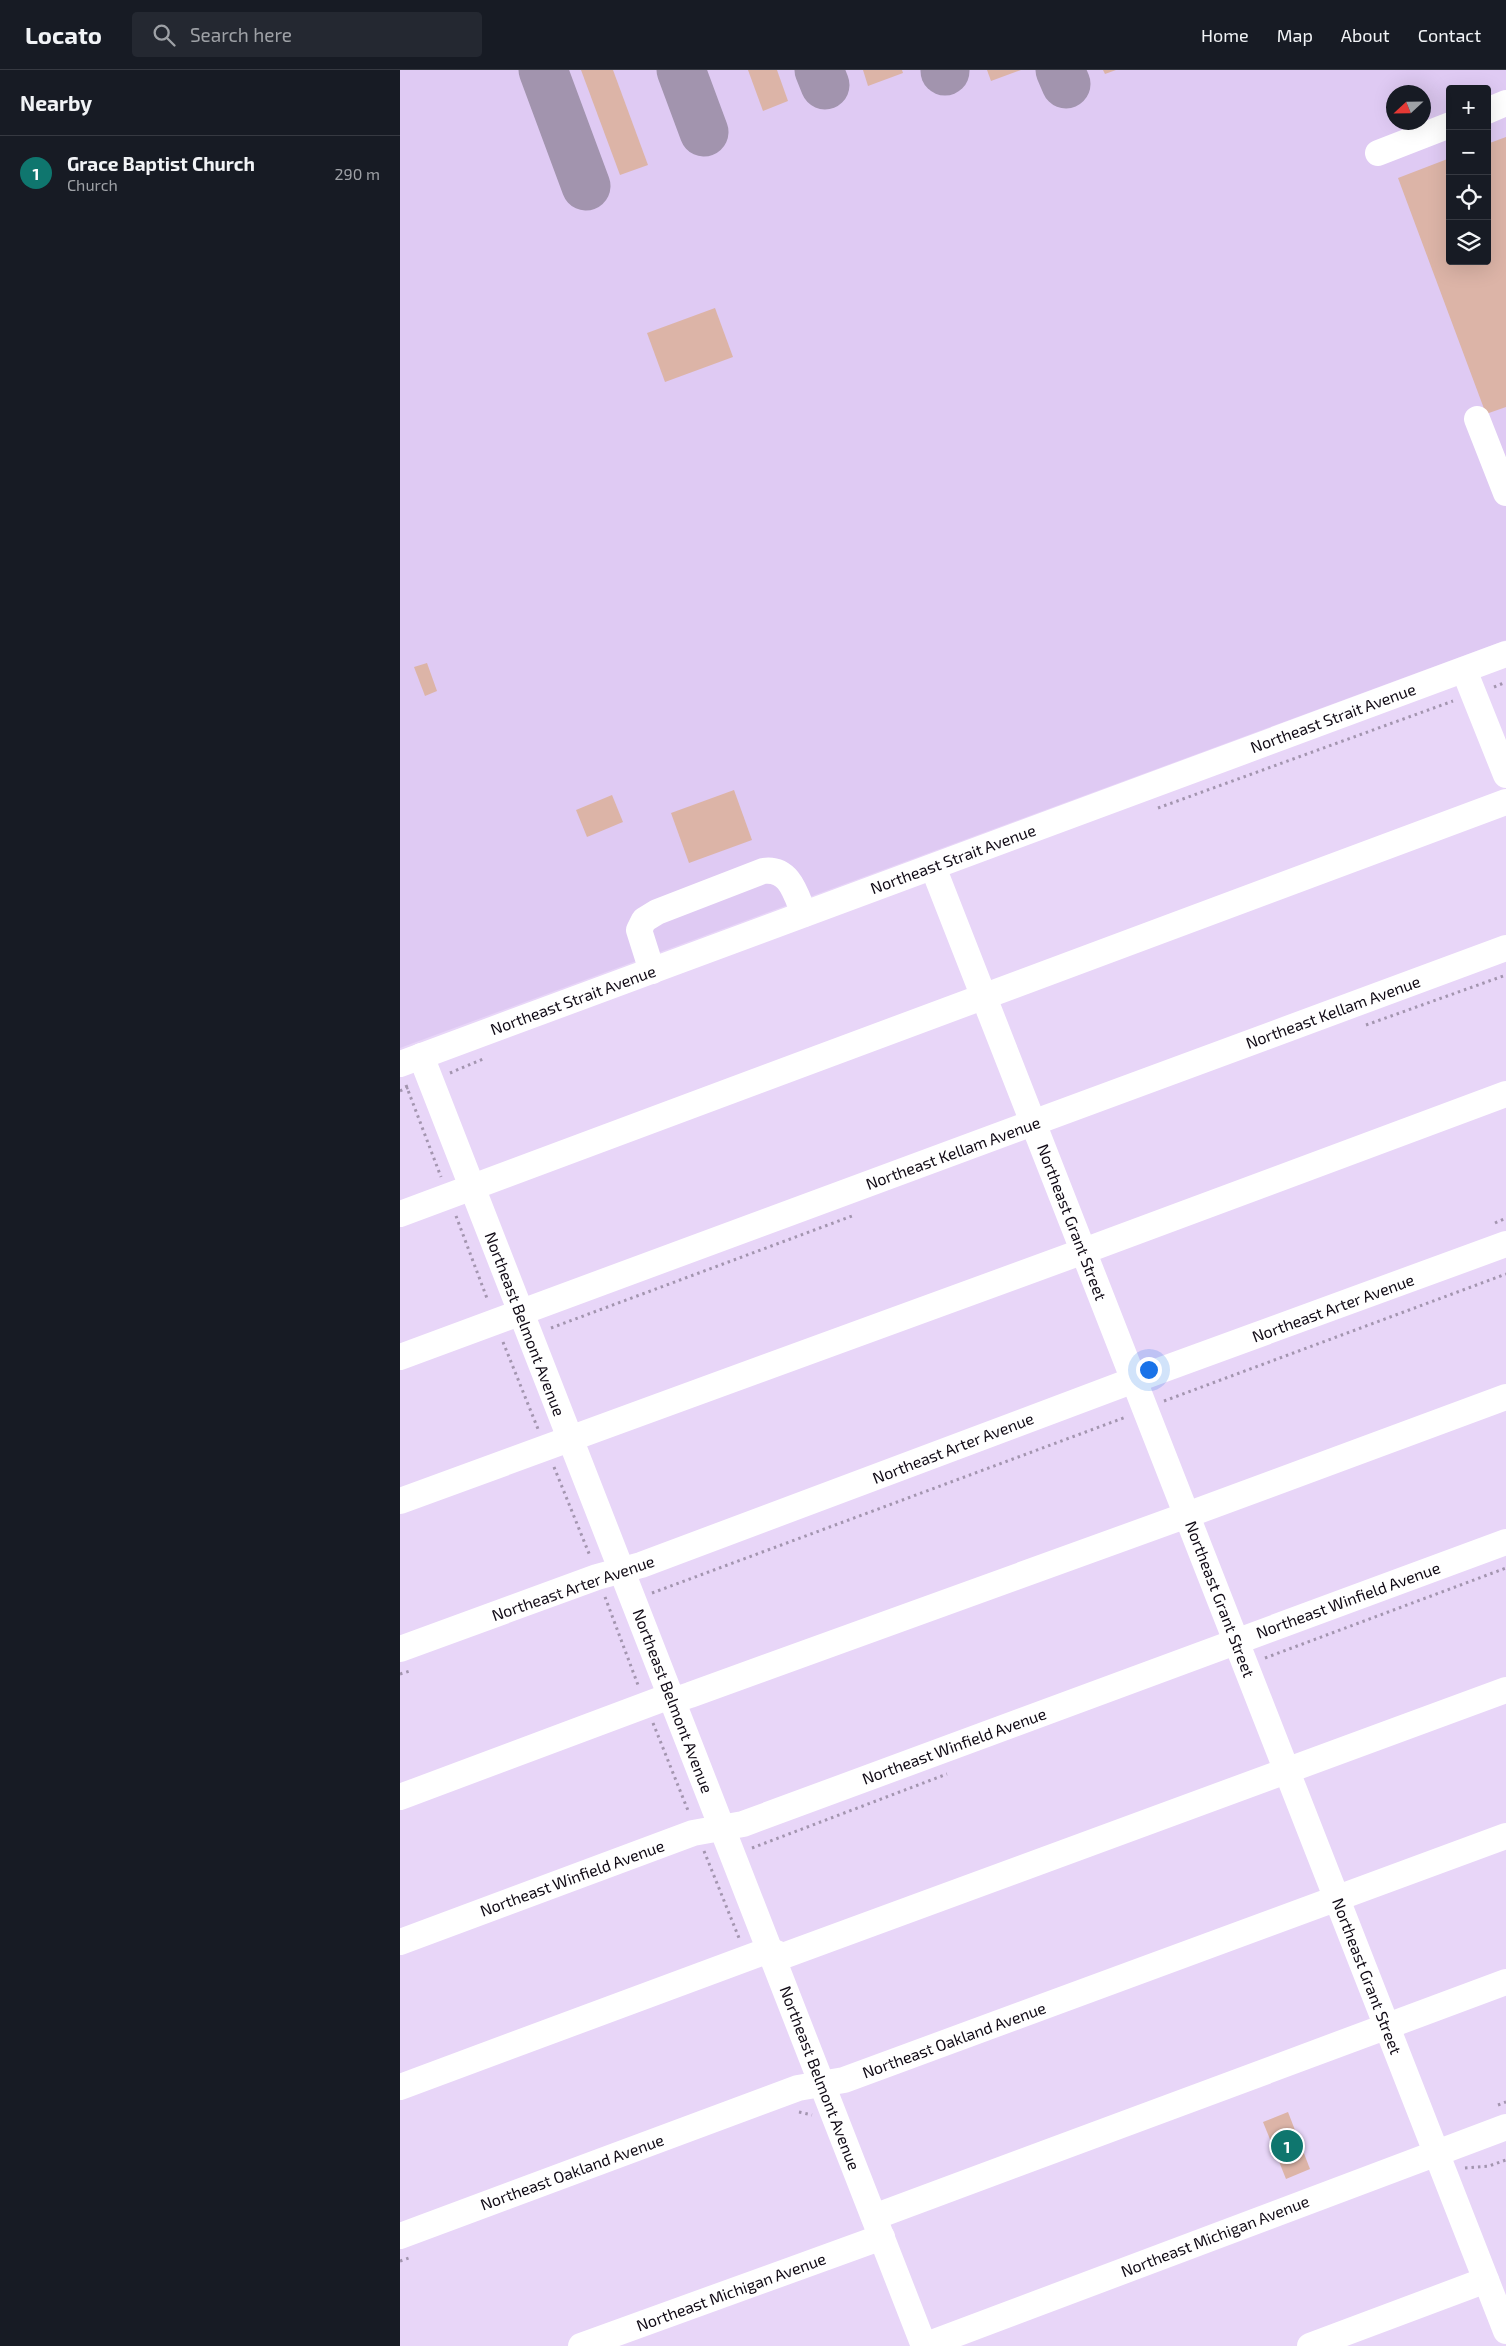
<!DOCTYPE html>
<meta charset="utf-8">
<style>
body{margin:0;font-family:"Exo 2",sans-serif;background:#242831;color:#f1f3f6}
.controls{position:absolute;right:15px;top:15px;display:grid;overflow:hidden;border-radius:5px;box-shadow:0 5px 20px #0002}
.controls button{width:45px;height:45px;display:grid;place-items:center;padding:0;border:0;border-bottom:1px solid #363941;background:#171b24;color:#f1f3f6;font:25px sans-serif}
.compass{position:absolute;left:986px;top:15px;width:45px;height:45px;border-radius:50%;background:#171b24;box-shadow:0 5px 20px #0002;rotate:248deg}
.you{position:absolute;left:748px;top:1299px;width:18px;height:18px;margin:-12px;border:4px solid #fff;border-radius:50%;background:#1a73e8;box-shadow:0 0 0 8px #1a73e833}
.badge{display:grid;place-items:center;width:32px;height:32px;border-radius:50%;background:#0f766e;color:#fff;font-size:16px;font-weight:700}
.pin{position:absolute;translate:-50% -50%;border:2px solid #fff;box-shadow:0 1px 5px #0006}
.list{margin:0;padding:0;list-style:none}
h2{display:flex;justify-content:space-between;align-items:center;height:65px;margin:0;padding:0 20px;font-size:21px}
h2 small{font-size:16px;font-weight:400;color:#9ea1a6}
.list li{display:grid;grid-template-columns:32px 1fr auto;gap:15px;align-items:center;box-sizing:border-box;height:75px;padding:0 20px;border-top:1px solid #363941}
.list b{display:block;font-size:19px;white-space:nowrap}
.list p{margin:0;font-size:16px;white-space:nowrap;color:#9ea1a6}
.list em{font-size:16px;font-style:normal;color:#9ea1a6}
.icon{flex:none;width:28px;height:28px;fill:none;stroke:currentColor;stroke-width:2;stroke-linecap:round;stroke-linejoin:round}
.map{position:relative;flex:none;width:1106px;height:2276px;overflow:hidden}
header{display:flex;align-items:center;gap:30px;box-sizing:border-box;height:70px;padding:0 25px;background:#171b24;border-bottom:1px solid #363941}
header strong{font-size:24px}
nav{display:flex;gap:28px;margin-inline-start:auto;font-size:18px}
.search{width:350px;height:45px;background:#242831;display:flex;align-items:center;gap:12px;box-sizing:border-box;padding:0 18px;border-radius:5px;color:#9ea1a6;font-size:19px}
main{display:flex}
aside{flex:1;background:#171b24}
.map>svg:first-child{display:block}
</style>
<header>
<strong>Locato</strong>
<div class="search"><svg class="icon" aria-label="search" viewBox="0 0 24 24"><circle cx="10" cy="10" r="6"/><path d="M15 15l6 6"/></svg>Search here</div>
<nav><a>Home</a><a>Map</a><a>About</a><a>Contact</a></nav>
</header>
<main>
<aside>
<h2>Nearby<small></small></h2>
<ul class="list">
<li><span class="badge">1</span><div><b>Grace Baptist Church</b><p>Church</p></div><em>290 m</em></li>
</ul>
</aside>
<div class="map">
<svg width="1106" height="2276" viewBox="0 0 1106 2276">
<rect width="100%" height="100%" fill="#e8d6f8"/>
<!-- built -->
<path fill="#dfcaf3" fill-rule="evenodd" d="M0,0h1106v570l-1106,408zM1050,19h37v172h-37zM994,22h30v30h-30z"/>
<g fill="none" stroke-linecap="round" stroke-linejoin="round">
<!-- taxiway -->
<g stroke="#a294ae" stroke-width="49">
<polyline points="143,0 186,116"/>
<polyline points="281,0 304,62"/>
<polyline points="419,0 425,15"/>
<polyline points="545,0 545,1"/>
<polyline points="660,0 666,14"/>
</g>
</g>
<!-- building -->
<g fill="#dcb4a7">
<polygon points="181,0 213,0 248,95 220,105"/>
<polygon points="348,0 377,0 388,31 363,41"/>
<polygon points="463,0 502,0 503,3 468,16"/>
<polygon points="587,0 621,0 591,11"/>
<polygon points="703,0 716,0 705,4"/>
<polygon points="1106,67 1106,337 1086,344 998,108 1050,88 1050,191 1087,191 1087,74"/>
<polygon points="315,238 333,287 265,312 247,263"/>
<polygon points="27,593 37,621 25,626 14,597"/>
<polygon points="334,720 352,770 289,793 271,743"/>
<polygon points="212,725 223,752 187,767 176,740"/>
<polygon points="888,2042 910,2099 886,2109 863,2052"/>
</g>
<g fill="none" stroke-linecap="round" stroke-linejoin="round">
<!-- path -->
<g stroke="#a395af" stroke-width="3" stroke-dasharray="2.5 4" stroke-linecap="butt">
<polyline points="1094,617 1106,612"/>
<polyline points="758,738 1053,631"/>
<polyline points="966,955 1106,905"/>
<polyline points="50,1003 83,989"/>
<polyline points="6,1015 41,1107"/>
<polyline points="0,1021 9,1017"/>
<polyline points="56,1146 88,1231"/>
<polyline points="1095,1153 1106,1148"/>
<polyline points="151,1258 452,1146"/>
<polyline points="103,1272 138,1359"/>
<polyline points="764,1331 1106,1204"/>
<polyline points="154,1397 190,1486"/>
<polyline points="252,1523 726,1347"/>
<polyline points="205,1527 238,1615"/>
<polyline points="865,1588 1106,1498"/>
<polyline points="0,1604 10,1601"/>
<polyline points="253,1653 289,1743"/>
<polyline points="352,1778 547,1704"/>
<polyline points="304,1781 339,1868"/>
<polyline points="1098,2035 1106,2032"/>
<polyline points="399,2042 412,2045"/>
<polyline points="1065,2098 1089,2096 1106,2090"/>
<polyline points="0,2191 9,2188"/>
</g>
<!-- minor -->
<g stroke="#fff" stroke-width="26">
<polyline points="1087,41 1106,33"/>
<polyline points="978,83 1050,55"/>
<polyline points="1077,349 1106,423"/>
<polyline points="1064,600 1106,705"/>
<polyline points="533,797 1106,2261"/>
<path d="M252,901l-13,-41 5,-10 13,-8 106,-41c27,-4 33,24 41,43"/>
<polyline points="21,986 524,2276"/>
<polyline points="0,994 1106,584"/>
<polyline points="0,1144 1106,732"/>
<polyline points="0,1287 1106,878"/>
<polyline points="0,1431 684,1181 1106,1024"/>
<polyline points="0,1579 197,1507 241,1495 734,1310 1106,1174"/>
<polyline points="0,1727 270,1626 281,1628 290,1625 787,1445 1106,1327"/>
<polyline points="0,1872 293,1763 343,1754 1106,1472"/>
<polyline points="0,2017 369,1880 383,1886 1106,1620"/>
<polyline points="474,2147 1106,1912"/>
<polyline points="0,2166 398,2018 444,2010 1106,1766"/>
<polyline points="181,2276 482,2167"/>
<polyline points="524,2276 1106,2057"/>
<polyline points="910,2276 1086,2210"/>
</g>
</g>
<g text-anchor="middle" stroke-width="5" stroke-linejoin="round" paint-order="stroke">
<!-- street labels -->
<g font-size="16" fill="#100a15" stroke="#fff">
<text transform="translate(933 648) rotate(-20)" y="6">Northeast Strait Avenue</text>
<text transform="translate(553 789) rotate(-20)" y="6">Northeast Strait Avenue</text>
<text transform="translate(173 930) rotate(-20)" y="6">Northeast Strait Avenue</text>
<text transform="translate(933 942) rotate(-20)" y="6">Northeast Kellam Avenue</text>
<text transform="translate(553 1083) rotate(-20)" y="6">Northeast Kellam Avenue</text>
<text transform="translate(672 1152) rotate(69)" y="6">Northeast Grant Street</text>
<text transform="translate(933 1238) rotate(-20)" y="6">Northeast Arter Avenue</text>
<text transform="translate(125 1254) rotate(69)" y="6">Northeast Belmont Avenue</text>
<text transform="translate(553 1378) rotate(-21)" y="6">Northeast Arter Avenue</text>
<text transform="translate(173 1518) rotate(-19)" y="6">Northeast Arter Avenue</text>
<text transform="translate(820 1529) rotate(69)" y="6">Northeast Grant Street</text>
<text transform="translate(948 1530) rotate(-20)" y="6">Northeast Winfield Avenue</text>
<text transform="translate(273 1631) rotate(69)" y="6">Northeast Belmont Avenue</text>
<text transform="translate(554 1676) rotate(-20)" y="6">Northeast Winfield Avenue</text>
<text transform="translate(172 1808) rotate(-20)" y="6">Northeast Winfield Avenue</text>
<text transform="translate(967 1906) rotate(69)" y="6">Northeast Grant Street</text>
<text transform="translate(554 1970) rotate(-20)" y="6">Northeast Oakland Avenue</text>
<text transform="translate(420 2008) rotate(69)" y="6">Northeast Belmont Avenue</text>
<text transform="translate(172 2102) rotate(-20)" y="6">Northeast Oakland Avenue</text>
<text transform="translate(815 2166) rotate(-21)" y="6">Northeast Michigan Avenue</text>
<text transform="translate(331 2222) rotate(-20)" y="6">Northeast Michigan Avenue</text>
</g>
</g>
</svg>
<div class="controls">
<button>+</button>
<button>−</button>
<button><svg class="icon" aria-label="locate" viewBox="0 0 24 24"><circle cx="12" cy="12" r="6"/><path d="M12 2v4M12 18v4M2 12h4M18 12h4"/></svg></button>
<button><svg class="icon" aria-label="layers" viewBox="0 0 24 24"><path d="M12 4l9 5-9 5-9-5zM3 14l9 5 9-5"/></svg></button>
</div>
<svg class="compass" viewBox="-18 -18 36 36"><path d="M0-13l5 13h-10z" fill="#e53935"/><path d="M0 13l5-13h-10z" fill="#9ea1a6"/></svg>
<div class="you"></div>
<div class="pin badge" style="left:887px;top:2076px">1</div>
</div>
</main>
